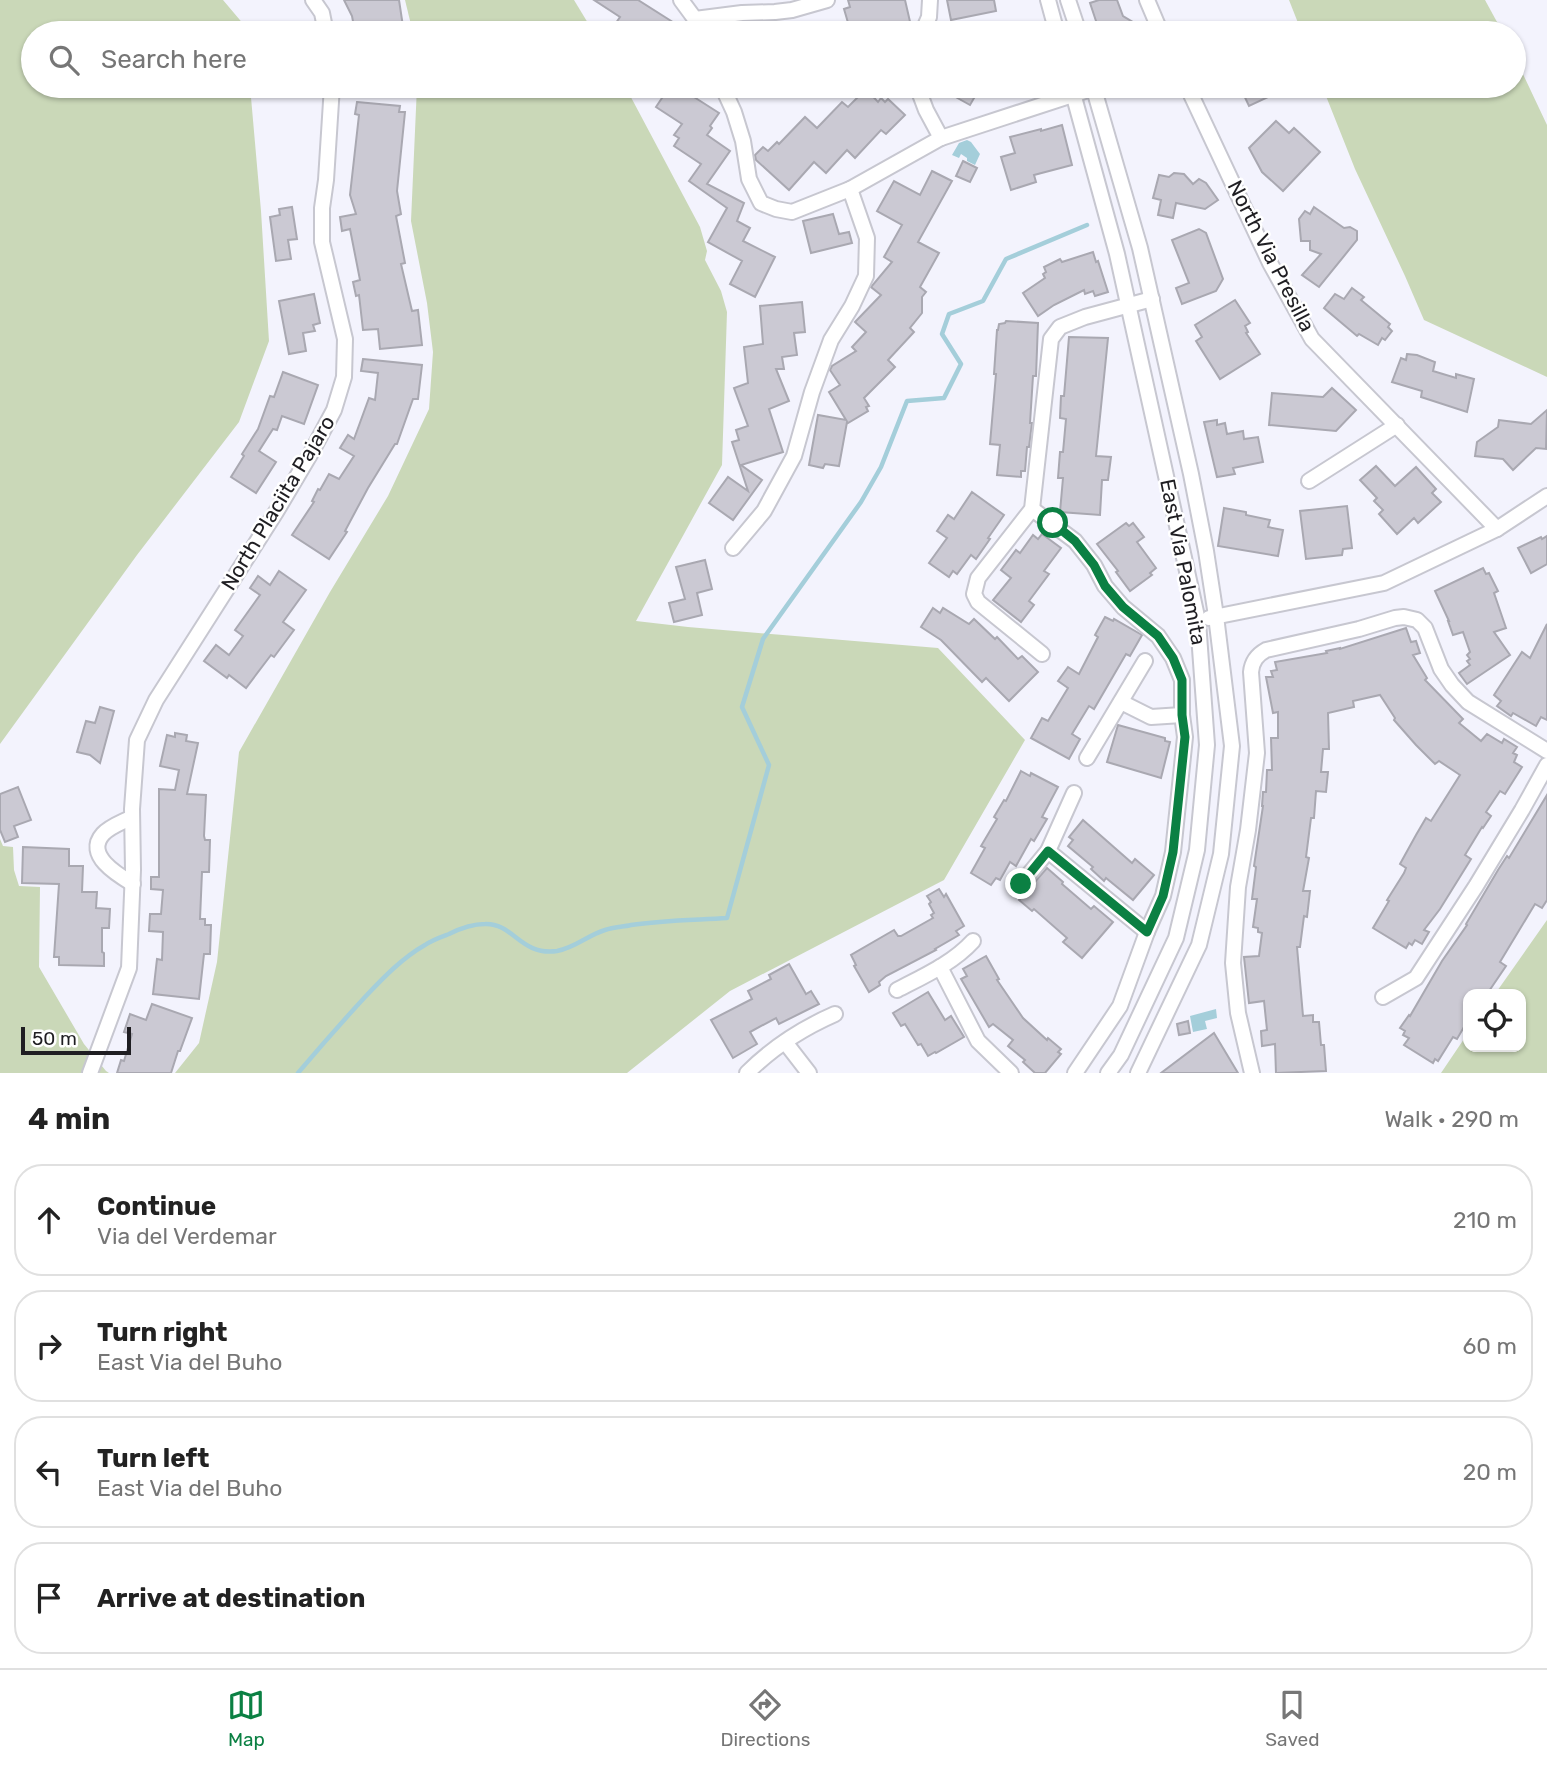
<!DOCTYPE html>
<meta charset="utf-8">
<style>
body{margin:0;font-family:Rubik,sans-serif;background:#f6f6f6;color:#222}
.controls{position:absolute;right:21px;bottom:21px;display:grid;overflow:hidden;border-radius:14px;box-shadow:0 2px 5px #0004}
.controls button{width:63px;height:63px;display:grid;place-items:center;padding:0;border:0;border-bottom:2px solid #e0e0e0;background:#fff;color:#222;font:35px sans-serif}
.scale{position:absolute;left:21px;bottom:18px;width:110px;box-sizing:border-box;padding-left:7px;border:4px solid #1f1e22;border-top:0;font-size:19px;line-height:24px;white-space:nowrap;color:#1f1e22;-webkit-text-stroke:5px #fff;paint-order:stroke}
.stop{position:absolute;width:21px;height:21px;margin:-16px;border:5px solid #0b8043;border-radius:50%;background:#fff}
.stop.end{background:#0b8043;border-color:#fff;box-shadow:0 2px 7px #0008}
.list{margin:0;padding:0;list-style:none}
h2{display:flex;justify-content:space-between;align-items:center;height:91px;margin:0;padding:0 28px;font-size:30px}
h2 small{font-size:23px;font-weight:400;color:#767676}
.list li{display:grid;grid-template-columns:46px 1fr auto;gap:21px;align-items:center;box-sizing:border-box;height:112px;margin:0 14px 14px;padding:0 14px;border:2px solid #e0e0e0;border-radius:28px}
.list b{display:block;font-size:26px;white-space:nowrap}
.list p{margin:0;font-size:23px;white-space:nowrap;color:#767676}
.list em{font-size:23px;font-style:normal;color:#767676}
.icon{flex:none;width:38px;height:38px;fill:none;stroke:currentColor;stroke-width:2;stroke-linecap:round;stroke-linejoin:round}
.map{position:relative;flex:none;width:1547px;height:1073px;overflow:hidden}
.search{position:absolute;background:#fff;box-shadow:0 2px 5px #0004;left:21px;right:21px;top:21px;height:77px;display:flex;align-items:center;gap:18px;box-sizing:border-box;padding:0 24px;border-radius:38px;color:#767676;font-size:26px}
.sheet{height:595px;background:#fff}
nav{display:flex;justify-content:space-around;align-items:center;box-sizing:border-box;height:98px;border-top:2px solid #e0e0e0;background:#fff;font-size:19px;color:#767676}
nav a{display:grid;justify-items:center;gap:4px}
nav .on{color:#0b8043}
.map>svg:first-child{display:block}
</style>
<div class="map">
<svg width="1547" height="1073" viewBox="0 0 1547 1073">
<rect width="100%" height="100%" fill="#f3f3fd"/>
<!-- green -->
<g fill="#cad8b8">
<polygon points="0,0 223,0 245,26 246,33 33,33 33,86 250,86 261,211 269,341 239,422 137,555 0,744"/>
<polygon points="405,0 574,0 594,33 413,33"/>
<polygon points="1289,0 1485,0 1503,33 1302,33"/>
<polygon points="1514,55 1547,125 1547,377 1424,320 1405,276 1355,169 1322,86 1514,86"/>
<polygon points="417,86 625,86 700,227 707,251 705,260 721,291 727,312 722,465 636,621 688,627 938,648 1025,740 944,880 730,991 627,1073 175,1073 199,1043 217,962 239,752 330,592 388,496 429,409 433,352 427,303 411,221"/>
<polygon points="0,839 3,846 13,847 14,870 19,886 40,887 39,967 84,1044 106,1071 109,1073 0,1073"/>
<polygon points="1547,920 1547,1073 1441,1073 1468,1033 1468,1047 1521,1047 1521,994 1495,994"/>
</g>
<!-- water -->
<g fill="#a4ceda">
<polygon points="967,140 971,142 980,154 975,165 967,161 967,158 961,154 959,158 952,155 959,143"/>
<polygon points="1216,1009 1217,1018 1205,1021 1207,1029 1193,1032 1190,1016"/>
</g>
<g fill="none" stroke-linecap="round" stroke-linejoin="round">
<!-- stream -->
<path stroke="#a4ceda" stroke-width="4.5" d="M298,1073c22,-26 44,-51 67,-76 18,-19 37,-39 60,-52 7,-5 16,-8 24,-11 10,-5 24,-10 36,-10 29,-1 35,32 72,27 18,-3 31,-16 48,-21 9,-3 18,-3 26,-5 32,-5 64,-5 96,-7l42,-153 -27,-58 21,-68 98,-137 20,-35 26,-66 37,-3 17,-34 -19,-30 7,-20 34,-13 23,-42 81,-34"/>
</g>
<!-- building -->
<g fill="#cbc9d3" stroke="#a9a8b1" stroke-width="2">
<polygon points="344,0 399,0 404,33 364,33 363,30 355,32 352,16"/>
<polygon points="594,0 638,0 679,26 674,33 609,33 620,17"/>
<polygon points="848,0 905,0 911,26 880,33 851,33 844,9 850,7"/>
<polygon points="947,0 994,0 996,11 951,20"/>
<polygon points="1099,0 1117,0 1123,16 1136,24 1138,33 1100,33 1090,3"/>
<polygon points="670,86 701,86 694,97 719,113 710,126 712,128 707,135 730,151 707,184 744,203 737,221 750,228 743,241 775,257 755,297 730,284 742,261 708,242 727,208 689,181 701,164 674,146 679,138 674,135 682,124 656,107"/>
<polygon points="936,86 981,86 970,105"/>
<polygon points="1248,86 1291,86 1249,106 1241,89"/>
<polygon points="866,89 878,102 881,98 885,102 888,99 905,115 886,134 881,130 855,158 847,150 826,173 814,162 789,190 756,160 755,155 763,147 768,151 777,142 779,144 805,117 817,128 842,102 848,107"/>
<polygon points="357,102 400,106 399,112 405,112 397,191 401,214 396,216 405,263 401,264 412,311 418,310 422,345 380,349 378,329 363,330 359,295 356,296 353,282 360,280 350,229 342,231 340,217 356,214 350,195 359,115 355,114"/>
<polygon points="1276,121 1289,133 1294,128 1320,152 1283,191 1262,172 1249,148"/>
<polygon points="1062,125 1072,165 1034,175 1036,182 1011,190 1001,157 1015,153 1010,137 1041,129 1041,131"/>
<polygon points="963,161 977,168 970,182 956,176"/>
<polygon points="932,171 952,181 918,242 939,253 920,287 926,292 922,297 922,313 910,328 914,332 888,360 895,367 864,398 869,406 866,407 868,411 848,423 847,422 839,466 825,464 823,468 809,465 818,415 846,420 829,392 840,385 830,370 832,366 856,351 852,347 866,332 855,322 881,295 871,287 892,262 884,257 902,225 877,211 894,181 920,195"/>
<polygon points="1174,173 1184,174 1193,184 1199,179 1206,183 1218,200 1205,209 1176,203 1173,218 1158,215 1161,200 1153,198 1159,175 1169,177"/>
<polygon points="292,207 297,239 288,240 291,259 276,261 270,217 280,215 279,209"/>
<polygon points="1314,207 1344,228 1350,227 1357,231 1357,240 1319,287 1302,275 1321,254 1310,250 1310,241 1301,241 1299,219 1305,211 1310,214"/>
<polygon points="833,214 839,234 849,232 852,243 811,253 803,221"/>
<polygon points="1199,229 1206,233 1223,279 1216,291 1182,304 1176,288 1189,283 1172,240"/>
<polygon points="1093,252 1096,262 1098,261 1108,292 1095,296 1093,291 1085,294 1084,290 1054,305 1038,316 1023,293 1045,278 1043,274 1046,272 1044,267 1060,259 1062,262"/>
<polygon points="1352,288 1364,297 1361,300 1390,324 1388,327 1392,331 1385,340 1382,338 1378,345 1359,334 1357,336 1324,308 1335,294 1344,299"/>
<polygon points="314,294 320,323 313,325 315,331 303,333 306,351 289,354 279,301"/>
<polygon points="1235,300 1250,323 1245,326 1248,332 1246,333 1260,354 1220,379 1196,341 1202,337 1195,325"/>
<polygon points="802,302 805,332 794,333 797,355 782,357 784,369 776,369 789,401 769,409 783,452 741,465 762,480 733,520 709,503 728,477 748,491 732,442 739,440 736,430 748,426 734,388 748,383 744,347 763,344 760,306"/>
<polygon points="1006,321 1038,323 1036,376 1033,376 1030,423 1032,423 1029,447 1027,447 1025,471 1021,471 1021,477 997,475 1000,445 990,444 996,374 994,374 997,330 998,330 999,324 1005,323"/>
<polygon points="1069,337 1108,338 1096,456 1111,457 1108,480 1102,480 1100,515 1060,512 1063,478 1058,478 1060,452 1063,452 1066,419 1060,418 1061,396 1064,396"/>
<polygon points="1407,354 1417,355 1435,362 1433,371 1456,378 1456,374 1474,379 1467,412 1421,397 1422,391 1392,382 1401,358 1406,360"/>
<polygon points="363,359 422,365 418,399 413,399 397,444 395,444 368,488 345,531 347,532 329,559 292,535 314,502 312,501 318,489 320,490 329,474 339,479 354,456 340,448 348,435 354,439 369,398 375,400 378,373 361,371"/>
<polygon points="283,372 318,385 304,424 282,416 277,430 273,429 259,451 276,462 256,493 231,477 244,456 242,454 258,429 270,396 274,397"/>
<polygon points="1332,388 1356,410 1336,431 1269,425 1272,393 1323,397"/>
<polygon points="1547,410 1546,449 1536,448 1513,470 1503,459 1475,456 1477,442 1498,427 1499,420 1531,424"/>
<polygon points="1217,420 1217,425 1225,423 1227,434 1243,431 1244,439 1258,437 1263,462 1233,468 1235,474 1217,477 1204,422"/>
<polygon points="1376,466 1395,486 1416,467 1436,489 1432,493 1441,502 1418,523 1414,518 1397,534 1379,514 1383,510 1374,501 1377,498 1360,480"/>
<polygon points="972,492 1004,515 988,538 990,539 976,559 971,555 957,574 953,571 949,577 929,563 947,538 937,531 948,515 954,519"/>
<polygon points="1347,506 1352,548 1343,549 1342,555 1306,559 1300,511"/>
<polygon points="1224,508 1246,512 1246,515 1270,520 1268,527 1283,530 1278,556 1218,546"/>
<polygon points="1126,523 1129,526 1133,523 1144,537 1137,542 1156,568 1150,573 1152,575 1130,591 1116,572 1118,571 1097,544"/>
<polygon points="1042,534 1061,548 1044,571 1049,574 1029,601 1034,605 1021,622 993,600 1011,578 1001,570 1016,550 1020,553 1033,535 1038,539"/>
<polygon points="1547,536 1547,564 1531,573 1518,548 1541,537 1542,539"/>
<polygon points="705,560 712,589 697,593 702,615 674,622 669,603 685,599 676,567"/>
<polygon points="1483,568 1486,574 1489,573 1498,591 1494,593 1506,628 1494,632 1510,655 1467,684 1459,673 1470,665 1467,661 1470,659 1467,655 1470,652 1463,632 1453,635 1448,621 1449,621 1435,591"/>
<polygon points="279,571 306,590 283,622 294,630 274,657 271,655 246,688 229,675 227,678 204,661 216,645 229,655 243,636 235,630 260,595 250,588 258,576 270,585"/>
<polygon points="933,608 940,613 943,608 969,624 974,619 995,639 997,637 1018,659 1022,656 1038,672 1009,701 986,678 982,682 941,640 921,627"/>
<polygon points="1105,617 1113,621 1114,619 1142,635 1130,656 1126,654 1094,709 1089,706 1072,734 1080,739 1069,759 1031,738 1042,718 1048,721 1068,688 1058,681 1068,667 1079,674 1098,637 1095,635"/>
<polygon points="1547,624 1547,720 1541,717 1536,726 1513,713 1511,716 1497,706 1501,701 1494,695 1522,652 1530,658"/>
<polygon points="1406,628 1411,642 1416,641 1420,653 1413,655 1427,678 1425,680 1463,719 1459,723 1481,741 1487,734 1502,743 1504,739 1517,747 1513,753 1517,755 1514,762 1522,767 1505,794 1500,791 1486,812 1491,816 1483,828 1482,827 1465,855 1471,859 1440,909 1424,930 1429,932 1422,944 1415,940 1412,945 1409,943 1406,948 1373,928 1389,901 1387,900 1404,873 1406,868 1400,864 1416,835 1426,818 1431,821 1460,775 1439,761 1435,764 1416,745 1394,720 1395,718 1380,695 1353,701 1354,707 1328,713 1329,749 1323,749 1321,772 1328,772 1326,792 1316,791 1314,818 1311,818 1306,857 1309,858 1303,891 1310,891 1307,917 1304,916 1300,947 1297,947 1303,1016 1313,1015 1313,1022 1319,1022 1321,1045 1324,1045 1326,1071 1276,1073 1275,1044 1262,1046 1261,1031 1267,1030 1264,1001 1249,1003 1244,957 1259,956 1262,933 1258,932 1258,928 1253,927 1257,899 1252,899 1256,867 1254,866 1263,806 1262,806 1263,792 1266,792 1267,770 1272,770 1271,738 1278,738 1278,712 1273,713 1266,677 1273,677 1271,671 1277,670 1275,662 1327,653 1326,651 1340,648 1340,649"/>
<polygon points="100,707 114,711 100,763 90,755 77,752 86,721 95,723"/>
<polygon points="1118,725 1165,738 1165,741 1170,742 1161,778 1107,762"/>
<polygon points="175,733 187,735 186,741 198,743 187,794 206,795 204,836 205,840 210,840 209,872 202,872 200,919 205,919 205,925 211,925 210,954 204,954 199,999 153,994 157,959 162,960 163,932 149,931 150,914 161,914 163,890 151,889 151,877 159,877 159,789 175,790 179,770 160,766 167,735 175,737"/>
<polygon points="1021,771 1030,776 1031,773 1058,787 1042,817 1047,819 1034,841 1031,839 1016,866 1010,862 1000,880 996,878 991,885 971,873 985,848 981,846 997,819 994,817 1004,800 1006,801"/>
<polygon points="18,787 31,820 14,826 18,837 5,842 0,830 0,794"/>
<polygon points="1547,795 1547,900 1542,908 1535,904 1500,962 1506,966 1487,994 1468,994 1468,1020 1457,1039 1453,1037 1438,1061 1435,1059 1433,1063 1404,1045 1409,1038 1403,1035 1405,1031 1400,1028 1409,1015 1410,1016 1442,961 1467,925 1466,924 1498,870 1507,856 1509,858"/>
<polygon points="1083,820 1132,863 1135,859 1154,875 1133,900 1106,878 1104,881 1091,869 1093,867 1068,846 1073,840 1069,837"/>
<polygon points="23,847 69,849 69,866 83,866 82,892 97,892 96,908 110,909 109,928 102,928 102,952 104,953 104,966 59,965 59,957 54,957 59,884 22,883"/>
<polygon points="1047,868 1063,882 1062,884 1091,909 1094,906 1113,922 1082,958 1063,942 1067,938 1034,909 1032,911 1019,900"/>
<polygon points="939,889 944,897 946,894 964,926 956,931 959,935 935,949 936,950 886,976 879,982 880,985 869,992 854,966 856,965 851,955 894,930 898,936 901,936 933,918 931,915 934,913 929,904 931,902 927,896"/>
<polygon points="986,956 999,979 997,980 1023,1018 1047,1040 1048,1038 1061,1049 1058,1052 1061,1054 1045,1073 1035,1073 1023,1062 1025,1060 1008,1046 1013,1040 993,1024 989,1027 961,979 967,976 963,969"/>
<polygon points="789,964 806,994 811,991 819,1004 779,1024 776,1018 750,1032 757,1044 733,1058 711,1020 752,999 748,991 771,979 769,975"/>
<polygon points="928,992 945,1020 951,1016 964,1037 936,1053 935,1052 928,1056 921,1044 918,1045 905,1024 901,1026 893,1013"/>
<polygon points="152,1004 192,1018 180,1051 178,1051 171,1073 117,1073 121,1060 124,1061 132,1034 124,1032 130,1014 146,1020"/>
<polygon points="1188,1021 1190,1033 1179,1035 1177,1024"/>
<polygon points="1214,1033 1238,1073 1161,1073"/>
</g>
<g fill="none" stroke-linecap="round" stroke-linejoin="round">
<!-- minor casing -->
<g stroke="#c7c7d0" stroke-width="18">
<g id="minor">
<polyline points="313,0 322,13 326,33"/>
<polyline points="681,0 695,19 702,33"/>
<polyline points="1048,0 1057,33"/>
<polyline points="1068,0 1079,33"/>
<polyline points="1147,0 1161,33"/>
<polyline points="695,19 742,13 775,12 792,10 827,0"/>
<polyline points="922,33 929,17 930,0"/>
<polyline points="722,86 734,112 743,141 749,179 761,203 776,209 792,212 850,189 941,138 1094,88"/>
<polyline points="917,86 926,110 941,138"/>
<polyline points="1071,86 1117,254 1198,621 1207,745 1197,850 1176,938 1121,1055 1108,1073"/>
<polyline points="1093,86 1140,248 1191,474 1206,551 1216,616 1232,746 1221,854 1199,945 1138,1073"/>
<polyline points="1187,86 1270,263 1312,339 1497,529"/>
<polyline points="1309,481 1397,425"/>
<polyline points="1032,509 1075,541 1094,565 1105,586 1123,607 1158,636 1173,658 1182,680 1182,715 1185,737 1173,852 1163,896 1147,932 1120,1006 1075,1073"/>
<polyline points="733,548 764,511 794,456 812,392 831,340 852,306 866,276 867,238 850,189"/>
<polyline points="1209,618 1384,583 1497,529 1547,496"/>
<polyline points="1042,654 978,602 974,594 978,578 1032,509 1051,339 1060,327 1085,317 1152,299"/>
<polyline points="1121,702 1151,717 1182,715"/>
<polyline points="1087,758 1145,661"/>
<path d="M132,817c-9,5 -22,9 -29,17 -19,21 15,41 30,50"/>
<polyline points="1048,851 1147,932"/>
<polyline points="1021,884 1048,851 1074,793"/>
<polyline points="940,967 978,1041 1011,1073"/>
<path d="M897,990c27,-14 56,-27 76,-49"/>
<polyline points="1383,997 1416,978 1476,886 1522,810 1547,765"/>
<polyline points="785,1042 809,1073"/>
<polyline points="90,1073 129,968 133,870 132,809 137,740 156,700 276,512 311,453 334,410 344,377 345,339 322,242 322,208 326,180 332,86"/>
<path d="M747,1073c25,-25 56,-45 88,-59"/>
<path d="M1252,1073l-14,-60 -5,-50 5,-76 10,-57 9,-77 -6,-81c1,-11 6,-17 15,-22l93,-21 36,-11 9,-1 13,3 8,8 16,41 11,16 16,17 79,49"/>
</g>
</g>
<!-- minor -->
<use href="#minor" stroke="#fff" stroke-width="14"/>
</g>
<g fill="none" stroke-linecap="round" stroke-linejoin="round">
<!-- route -->
<polyline stroke="#0b8043" stroke-width="9" points="1021,884 1048,851 1147,932 1163,896 1173,852 1185,737 1182,715 1182,680 1173,658 1158,636 1123,607 1105,586 1094,565 1075,541 1053,523"/>
</g>
<g text-anchor="middle" stroke-width="5" stroke-linejoin="round" paint-order="stroke">
<!-- street labels -->
<g font-size="21" fill="#1f1e22" stroke="#fff">
<text transform="translate(1271 256) rotate(63)" y="7">North Via Presilla</text>
<text transform="translate(278 503) rotate(-59)" y="7">North Placiita Pajaro</text>
<text transform="translate(1183 562) rotate(79)" y="7">East Via Palomita</text>
</g>
</g>
</svg>
<div class="controls">
<button><svg class="icon" aria-label="locate" viewBox="0 0 24 24"><circle cx="12" cy="12" r="6"/><path d="M12 2v4M12 18v4M2 12h4M18 12h4"/></svg></button>
</div>
<div class="scale">50 m</div>
<div class="stop" style="left:1053px;top:523px"></div>
<div class="stop end" style="left:1021px;top:884px"></div>
<div class="search"><svg class="icon" aria-label="search" viewBox="0 0 24 24"><circle cx="10" cy="10" r="6"/><path d="M15 15l6 6"/></svg>Search here</div>
</div>
<section class="sheet">
<h2>4 min<small>Walk · 290 m</small></h2>
<ul class="list">
<li><svg class="icon" aria-label="ahead" viewBox="0 0 24 24"><path d="M12 20V5M6 11l6-6 6 6"/></svg><div><b>Continue</b><p>Via del Verdemar</p></div><em>210 m</em></li>
<li><svg class="icon" aria-label="right" viewBox="0 0 24 24"><path d="M7 20v-9h11M14 6l5 5-5 5"/></svg><div><b>Turn right</b><p>East Via del Buho</p></div><em>60 m</em></li>
<li><svg class="icon" aria-label="left" viewBox="0 0 24 24"><path d="M17 20v-9H6M10 6l-5 5 5 5"/></svg><div><b>Turn left</b><p>East Via del Buho</p></div><em>20 m</em></li>
<li><svg class="icon" aria-label="arrive" viewBox="0 0 24 24"><path d="M6 21V4h12l-3 4 3 4H6"/></svg><div><b>Arrive at destination</b></div></li>
</ul>
</section>
<nav>
<a class="on"><svg class="icon" aria-label="map" viewBox="0 0 24 24"><path d="M3 6l6-2 6 2 6-2v14l-6 2-6-2-6 2zM9 4v14M15 6v14"/></svg>Map</a>
<a><svg class="icon" aria-label="directions" viewBox="0 0 24 24"><path d="M12 3l9 9-9 9-9-9zM9 14v-3h6M13 9l2 2-2 2"/></svg>Directions</a>
<a><svg class="icon" aria-label="saved" viewBox="0 0 24 24"><path d="M7 4h10v16l-5-4-5 4z"/></svg>Saved</a>
</nav>
